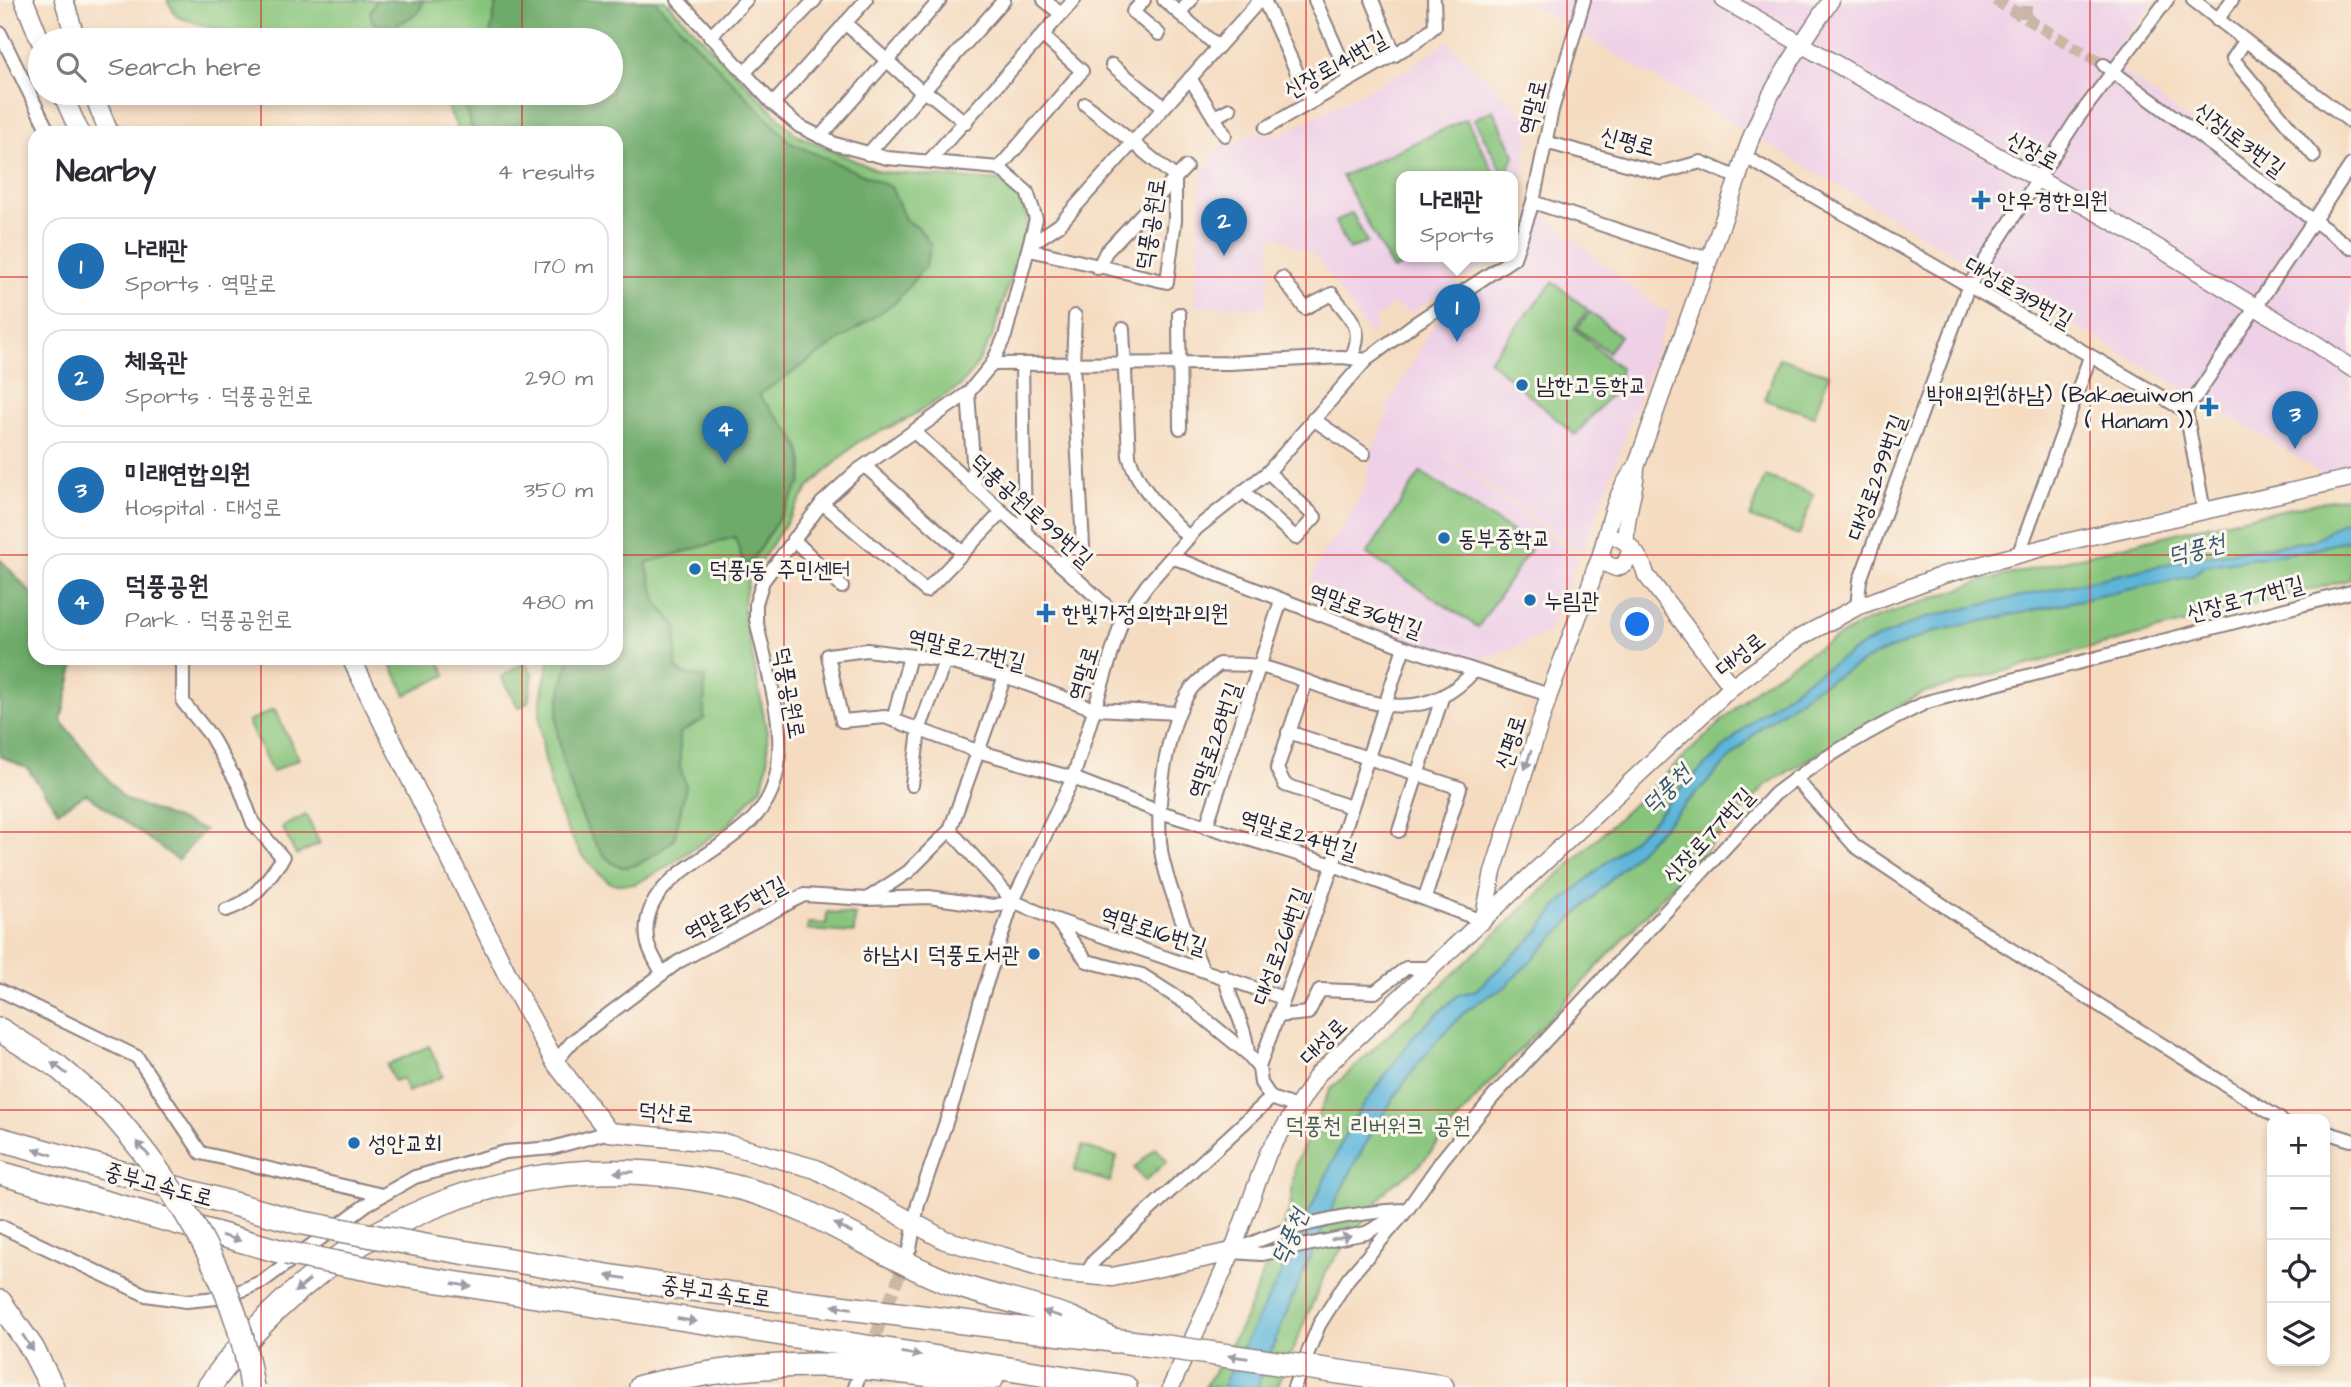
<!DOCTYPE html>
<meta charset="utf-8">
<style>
body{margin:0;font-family:"Architects Daughter","Poor Story",sans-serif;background:#f2f2f3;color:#2b2b33}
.controls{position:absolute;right:21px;bottom:21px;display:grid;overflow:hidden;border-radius:14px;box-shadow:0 4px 10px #0003}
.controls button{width:63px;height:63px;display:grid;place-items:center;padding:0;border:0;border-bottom:2px solid #e1e1e2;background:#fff;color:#2b2b33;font:35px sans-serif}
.you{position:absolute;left:1638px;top:625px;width:24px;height:24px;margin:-18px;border:5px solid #fff;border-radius:50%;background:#1a73e8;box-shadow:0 0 0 10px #1a73e833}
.badge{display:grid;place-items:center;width:46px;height:46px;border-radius:50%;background:#1f6fb2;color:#fff;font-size:23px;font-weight:700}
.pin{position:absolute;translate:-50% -58px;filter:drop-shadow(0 2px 4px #0008)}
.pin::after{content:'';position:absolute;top:37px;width:24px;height:21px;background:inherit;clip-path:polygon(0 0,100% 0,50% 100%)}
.popup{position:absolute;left:1396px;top:171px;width:122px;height:91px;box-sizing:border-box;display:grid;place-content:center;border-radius:14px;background:#fff;filter:drop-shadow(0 2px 5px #0005);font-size:23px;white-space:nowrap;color:#7c7c81}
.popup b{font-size:26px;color:#2b2b33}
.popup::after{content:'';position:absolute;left:50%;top:100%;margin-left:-14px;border:14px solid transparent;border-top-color:#fff}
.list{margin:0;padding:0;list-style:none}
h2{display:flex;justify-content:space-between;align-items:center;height:91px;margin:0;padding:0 28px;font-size:30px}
h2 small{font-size:23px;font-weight:400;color:#7c7c81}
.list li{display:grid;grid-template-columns:46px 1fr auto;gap:21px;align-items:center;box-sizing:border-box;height:98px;margin:0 14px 14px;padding:0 14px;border:2px solid #e1e1e2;border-radius:21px}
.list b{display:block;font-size:26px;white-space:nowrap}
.list p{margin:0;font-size:23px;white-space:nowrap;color:#7c7c81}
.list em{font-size:23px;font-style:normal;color:#7c7c81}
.icon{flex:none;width:38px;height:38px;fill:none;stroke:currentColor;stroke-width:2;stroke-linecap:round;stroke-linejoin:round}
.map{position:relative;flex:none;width:2351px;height:1387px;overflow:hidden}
.search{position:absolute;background:#fff;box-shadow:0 4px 10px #0003;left:28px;top:28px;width:595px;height:77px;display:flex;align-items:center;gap:18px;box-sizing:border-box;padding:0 24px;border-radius:38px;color:#7c7c81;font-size:26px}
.panel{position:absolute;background:#fff;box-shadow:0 4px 10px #0003;left:28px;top:126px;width:595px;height:539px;border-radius:21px}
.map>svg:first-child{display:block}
</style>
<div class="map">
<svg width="2351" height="1387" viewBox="0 0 2351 1387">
<rect width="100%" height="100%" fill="#fbf7ec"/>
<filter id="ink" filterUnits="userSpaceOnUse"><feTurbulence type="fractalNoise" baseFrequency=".0143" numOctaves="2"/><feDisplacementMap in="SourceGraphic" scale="14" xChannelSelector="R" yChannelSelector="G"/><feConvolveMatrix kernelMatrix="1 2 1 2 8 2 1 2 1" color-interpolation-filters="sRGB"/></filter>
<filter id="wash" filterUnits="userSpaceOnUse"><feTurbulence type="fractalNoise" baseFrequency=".00686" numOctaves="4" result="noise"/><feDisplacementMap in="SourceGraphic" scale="28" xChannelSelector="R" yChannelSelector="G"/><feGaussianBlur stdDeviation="1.57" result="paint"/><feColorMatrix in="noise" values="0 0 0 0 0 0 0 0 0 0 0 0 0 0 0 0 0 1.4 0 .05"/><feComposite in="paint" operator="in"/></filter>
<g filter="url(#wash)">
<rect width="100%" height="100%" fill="#f5dcc1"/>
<!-- built -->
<g fill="#eed0e7">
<polygon points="1523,0 2155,0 2110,61 2351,244 2351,480 2337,483 2265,437"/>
<polygon points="1447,41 1532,121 1518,210 1513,233 1513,176 1401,176 1401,256 1498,256 1411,313 1394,304 1376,319 1376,328 1369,334 1318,258 1275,235 1271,240 1266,307 1194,307 1201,186 1203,172 1215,151 1264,130 1266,135 1276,137 1410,68"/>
<polygon points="1544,215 1657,307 1670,312 1583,554 1392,416 1578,556 1548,633 1471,664 1374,625 1311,579 1320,557 1347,521 1367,483 1372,451 1389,413 1386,410 1435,323 1468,297 1506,276 1527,253 1536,221"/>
</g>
<!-- green -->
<g fill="#88c57b" stroke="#55745b" stroke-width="2">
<path d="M167,0h498l131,135 85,37 119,9 21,20 7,21 -36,115 -19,34 -14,16 -54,33 -46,21 -49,45 -62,95 -5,25 24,127 1,28 -6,25 -34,39 -63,43 -30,16h-23c-50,-35 -69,-109 -72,-167 -1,-19 6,-41 10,-59h66v-525h-156l-20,-40h171v-53h-359l-75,-23z"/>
<polygon points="1493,110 1515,155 1505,176 1474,119"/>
<polygon points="1466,119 1496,176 1401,176 1401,256 1422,256 1393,270 1342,176"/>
<polygon points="1352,213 1367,242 1349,250 1335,222"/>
<polygon points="1553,282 1588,310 1574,328 1620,368 1619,385 1575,435 1489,360"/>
<polygon points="1590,312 1620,336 1608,352 1577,328"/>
<polygon points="1779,358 1829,374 1814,416 1765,400"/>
<polygon points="1421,472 1533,545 1478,627 1367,554"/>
<polygon points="1765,476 1814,494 1799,535 1750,518"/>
<polygon points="2351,496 2351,579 1922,693 1767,784 1482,1091 1419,1166 1388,1188 1327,1269 1277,1387 1205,1387 1242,1325 1290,1208 1295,1165 1330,1090 1759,686 1812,651 1867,621 1980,582 2208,525"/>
<polygon points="388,658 438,658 446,675 406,695"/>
<polygon points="525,662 533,675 528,702 519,708 501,677"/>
<polygon points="274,709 299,759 272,772 248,722"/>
<polygon points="306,815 320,844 296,855 282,827"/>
<polygon points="827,912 855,915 854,933 808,930 808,923 826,924"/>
<polygon points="429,1046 443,1076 408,1092 402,1078 394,1081 387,1065"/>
<polygon points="1082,1146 1117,1157 1110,1182 1074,1171"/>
<polygon points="1156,1148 1167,1161 1145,1181 1134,1168"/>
</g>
<!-- forest -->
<g fill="#6eaa6b" stroke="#486653" stroke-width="2">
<polygon points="376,0 424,0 418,13 393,27 373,23 370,13"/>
<path d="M497,0h157l137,143 100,44 15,34 12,6 13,18 -5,20 -30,37 -137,93c23,31 52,46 42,88l-51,81 -6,1 -9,-28 -89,26 11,40 20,23 -1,42 8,6 21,4 -1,41 -24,14v33l6,20 -12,54c-14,10 -34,28 -51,27 -33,-1 -67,-117 -66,-145 0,-21 8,-44 12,-64h47v-525h-143l-11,-37 1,-3h148v-53h-122z"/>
<polygon points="0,559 35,597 35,658 76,658 61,721 124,799 205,830 178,860 86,794 58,811 27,768 0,756"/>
</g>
<!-- water -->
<path fill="#5cb5d9" stroke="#3f6c8a" stroke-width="2" d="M2351,520v19l-34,10 -113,17 -12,10 -260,56 -58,24 -57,31 -56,40 -256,260c-13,8 -29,15 -40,25 -99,93 -159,251 -208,375h-35l54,-103 74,-160 66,-91 42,-38 18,-5 62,-58 20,-27 94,-83 22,-27 80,-76 54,-40 57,-35 62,-27 276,-61 111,-16 28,-18z"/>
</g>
<g filter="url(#ink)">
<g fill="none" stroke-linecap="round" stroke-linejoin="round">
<!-- minor-tunnel -->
<g stroke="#cbb7a6" stroke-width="12" stroke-dasharray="12 6" stroke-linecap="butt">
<polyline points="1995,0 2104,65"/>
<polyline points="2026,18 2026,0"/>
<polyline points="869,1352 906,1259"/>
</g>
<!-- minor casing -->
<g stroke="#8c7f7e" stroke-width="16">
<g id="minor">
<polyline points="1044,0 1061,14"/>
<polyline points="1144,0 1133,12 1159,34"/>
<polyline points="1164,0 1218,47"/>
<polyline points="1264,0 1310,101"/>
<polyline points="1315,0 1350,79"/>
<polyline points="1372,0 1395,55"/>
<polyline points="2193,0 2351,122"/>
<polyline points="1179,13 1191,0"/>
<polyline points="2217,20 2232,0"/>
<polyline points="845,23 922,92 934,97 966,123"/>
<polyline points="0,33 49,133"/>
<polyline points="710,37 746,0"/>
<polyline points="2245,41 2233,59 2314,156"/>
<polyline points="1112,65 1164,107"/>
<polyline points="2104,65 2351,248"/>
<polyline points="744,73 815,0"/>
<polyline points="1190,78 1225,135"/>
<polyline points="773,104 866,0"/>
<polyline points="1085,104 1175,177"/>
<polyline points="1214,117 1230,109"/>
<polyline points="1266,128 1416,42 1435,26 1434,0"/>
<polyline points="820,137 940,0"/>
<polyline points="1545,142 1660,173 1701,162 1738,178"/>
<polyline points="868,154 1004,0"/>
<polyline points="1744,156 2186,411 2204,512"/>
<polyline points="930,160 1074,0"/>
<polyline points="999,168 1082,71 1043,36"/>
<polyline points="1533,202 1693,255 1711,256"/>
<polyline points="1032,243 1059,225 1260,0"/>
<polyline points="1030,250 1167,282 1175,220 1175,177"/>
<polyline points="1098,268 1106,252 1186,167"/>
<path d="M1282,278l23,30 27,-14c18,25 34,33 19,64"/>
<polyline points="1179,314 1180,428"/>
<path d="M1123,329l6,127c8,31 37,59 60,82"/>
<polyline points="992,364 1230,363 1342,357 1366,360"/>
<polyline points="1022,364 1025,533"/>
<polyline points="968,393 975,488"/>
<polyline points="2186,411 2351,165"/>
<polyline points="1313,419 1364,454"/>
<polyline points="914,432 1122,620"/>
<polyline points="866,467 963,553"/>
<polyline points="1243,491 1296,538 1315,517 1268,472"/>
<polyline points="822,503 926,591 1002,512"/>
<polyline points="793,539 842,587"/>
<polyline points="2019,553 2090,357"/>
<polyline points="1172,557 1404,647 1549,695"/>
<polyline points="1060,564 1083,546 1073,365 1075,316"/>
<polyline points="1857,607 1860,580 1968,287 2077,119 2167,0"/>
<path d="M183,658v44l27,33 29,51 14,37 30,35c-17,23 -28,43 -57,52"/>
<polyline points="1306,682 1277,769 1285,785 1351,807"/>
<polyline points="1178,713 1094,709 1005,676 935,659 867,650 828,655 842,721 885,717 977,751 1073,778 1160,812 1333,865 1483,921"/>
<polyline points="893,720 910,656"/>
<polyline points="1288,732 1460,788 1425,898"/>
<polyline points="1795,778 1855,846 1977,928 2280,1119"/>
<polyline points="912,785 919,730 945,661"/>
<polyline points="1206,827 1281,601"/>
<polyline points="950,830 1013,901 1056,920 1283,998"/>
<polyline points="1399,831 1442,698"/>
<polyline points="867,899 908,872 950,830 1005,676"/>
<polyline points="1056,920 1087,961 1142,975 1187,1004 1248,1054 1259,1067"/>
<path d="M1202,968c-15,-35 -30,-70 -39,-107 -10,-45 2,-134 28,-172 7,-9 19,-17 28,-25 14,1 30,0 44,3 72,18 149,75 211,4"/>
<path d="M662,973c-5,-10 -14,-23 -15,-34 -9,-73 98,-84 124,-147 22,-52 -5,-121 -15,-173v-16l7,-22 59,-78 35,-32 111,-78 24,-29 13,-28 31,-117 -9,-27 -28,-24 -112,-10 -52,-14 -36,-18 -26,-22 -95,-104"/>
<path d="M1224,976c7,27 22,50 24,78"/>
<polyline points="0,990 137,1057 201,1153 382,1195"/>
<polyline points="1277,1016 1308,1013 1320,990 1375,992 1406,968 1433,968"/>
<polyline points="555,1062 573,1041 678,962 804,895 867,899 929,897 993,906 1013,901"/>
<polyline points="1271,1098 1261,1083 1259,1067 1333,865 1404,647"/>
<polyline points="1271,1098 1296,1107"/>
<polyline points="2325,1132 2351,1140"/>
<polyline points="0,1226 146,1295 186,1301 227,1297 263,1281 367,1204 415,1177 505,1152 552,1148 609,1132"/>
<polyline points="910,1249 918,1204 956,1093 980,1003 1013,901 1073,778 1122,620 1147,585 1197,528 1268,472 1366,360 1413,325 1514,258 1533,202 1552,110 1584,0"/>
<path d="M1235,1251c51,-25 111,-38 168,-41"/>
<polyline points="1232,1252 1262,1254 1366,1233 1400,1214"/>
<polyline points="1085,1276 1094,1261 1271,1098"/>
<polyline points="855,1387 858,1379"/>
<path d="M1294,1387l25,-62 29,-46 59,-69 35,-50 51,-63 282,-303c47,-37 99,-66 152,-92l424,-110"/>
</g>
</g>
<!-- tertiary casing -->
<g stroke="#8c7f7e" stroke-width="19">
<g id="tertiary">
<polyline points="1724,0 2152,244 2318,345 2351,368"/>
<path d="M1618,538c13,5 25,24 28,37l86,112"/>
<path d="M1626,542c-2,-27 10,-49 10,-75l102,-289c20,-75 52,-116 93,-178"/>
<polyline points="1601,555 1606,564 1616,568 1625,564 1631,550"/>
<path d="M1483,921l10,-49 56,-177 43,-115c1,-11 7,-16 9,-26 9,-31 14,-62 35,-87"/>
<polyline points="1171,1387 1232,1252 1268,1153 1318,1074 1732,687 1799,638 1857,607 1943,575 2061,543 2351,478"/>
</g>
</g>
<!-- secondary casing -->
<g stroke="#8c7f7e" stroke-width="21">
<g id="secondary">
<polyline points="24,0 40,40"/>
<polyline points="64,0 76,40"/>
<polyline points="62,93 80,133"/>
<polyline points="93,93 109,133"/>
<polyline points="351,658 508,976 555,1062 609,1132 723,1143 816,1169 945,1240 1057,1272 1112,1277 1232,1252"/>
</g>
</g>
<!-- motorway casing -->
<g stroke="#8c7f7e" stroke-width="26">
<g id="motorway">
<polyline points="0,1030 57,1066 111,1112"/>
<polyline points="0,1139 298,1222"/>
<polyline points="0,1173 286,1253"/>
<polyline points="431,1247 675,1287 1153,1345"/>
<polyline points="394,1274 1125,1387"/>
<polyline points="0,1302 32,1348 52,1387"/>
<polyline points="1305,1367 1442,1387"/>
<path d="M209,1387c125,-174 325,-253 535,-198 71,19 129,62 196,90 43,17 89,24 132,40 14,6 28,15 42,22"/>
<path d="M641,1387c58,-14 120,-23 181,-22 57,1 113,14 170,13"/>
</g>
</g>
<!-- minor -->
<use href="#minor" stroke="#fff" stroke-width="12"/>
<!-- tertiary -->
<use href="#tertiary" stroke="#fff" stroke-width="16"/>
<!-- secondary -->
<use href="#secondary" stroke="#fff" stroke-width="18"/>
<!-- motorway -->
<use href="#motorway" stroke="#fff" stroke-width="23"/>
<!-- motorway-bridge casing -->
<g stroke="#8c7f7e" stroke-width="26" stroke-linecap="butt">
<g id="motorway-bridge">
<path d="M111,1112c67,77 127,171 141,275"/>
<polyline points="298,1222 431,1247"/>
<polyline points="286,1253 394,1274"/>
<polyline points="1153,1345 1305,1367"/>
</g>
</g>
<!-- motorway-bridge -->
<use href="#motorway-bridge" stroke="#fff" stroke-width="23"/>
</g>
<!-- one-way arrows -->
<defs><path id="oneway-solid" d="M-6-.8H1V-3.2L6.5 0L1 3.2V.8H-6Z" transform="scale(1.75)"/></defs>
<g fill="#9c9ca7">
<use href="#oneway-solid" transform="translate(1528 760) rotate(108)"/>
<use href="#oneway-solid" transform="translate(59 1068) rotate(-143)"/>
<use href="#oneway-solid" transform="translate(143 1149) rotate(-131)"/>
<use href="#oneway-solid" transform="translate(43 1152) rotate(-163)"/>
<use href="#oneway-solid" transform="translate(624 1172) rotate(179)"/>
<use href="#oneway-solid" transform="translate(843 1228) rotate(-153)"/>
<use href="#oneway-solid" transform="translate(231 1238) rotate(16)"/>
<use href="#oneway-solid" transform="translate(1341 1238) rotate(-12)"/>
<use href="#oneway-solid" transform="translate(616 1277) rotate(-171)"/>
<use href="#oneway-solid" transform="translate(462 1285) rotate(9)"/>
<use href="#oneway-solid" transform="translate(302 1286) rotate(141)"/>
<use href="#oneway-solid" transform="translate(842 1307) rotate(-173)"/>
<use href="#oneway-solid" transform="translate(1052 1314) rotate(-164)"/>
<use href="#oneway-solid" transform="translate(687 1320) rotate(9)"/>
<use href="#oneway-solid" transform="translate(28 1343) rotate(57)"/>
<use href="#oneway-solid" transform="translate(911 1354) rotate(9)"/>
<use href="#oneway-solid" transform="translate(1238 1357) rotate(-172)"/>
</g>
</g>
<!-- grid -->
<path fill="none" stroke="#d62828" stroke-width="2" stroke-opacity="0.55" d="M261,0v40M522,0v40M784,0v1387M1045,0v1387M1306,0v1387M1567,0v1387M1829,0v1387M2090,0v1387M261,93v40M522,93v40M0,277h35M616,277h1735M0,555h35M616,555h1735M261,658v729M522,658v729M0,832h2351M0,1110h2351"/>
<!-- markers -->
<g fill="#1f6fb2" stroke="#fbf7ec" stroke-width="2.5">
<path d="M1977.5 189.5h7v7h7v7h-7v7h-7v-7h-7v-7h7z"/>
<circle cx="1522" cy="385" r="7"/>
<path d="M2205.5 396.5h7v7h7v7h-7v7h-7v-7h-7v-7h7z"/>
<circle cx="1444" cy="538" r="7"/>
<circle cx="695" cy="569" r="7"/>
<circle cx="1530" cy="600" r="7"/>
<path d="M1042.5 602.5h7v7h7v7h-7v7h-7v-7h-7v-7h7z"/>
<circle cx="1034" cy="954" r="7"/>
<circle cx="354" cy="1143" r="7"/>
</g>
<g text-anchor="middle" stroke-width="6" stroke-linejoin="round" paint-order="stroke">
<!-- street labels -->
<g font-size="23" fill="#22223b" stroke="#fbf7ec">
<text transform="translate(1335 64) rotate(-29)" y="8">신장로141번길</text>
<text transform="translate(1532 107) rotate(-76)" y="8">역말로</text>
<text transform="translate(2240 139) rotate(37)" y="8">신장1로3번길</text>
<text transform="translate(1628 141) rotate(15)" y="8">신평로</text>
<text transform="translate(2033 150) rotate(29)" y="8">신장로</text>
<text transform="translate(1150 224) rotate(-81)" y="8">덕풍공원로</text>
<text transform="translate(2019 292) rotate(30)" y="8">대성로319번길</text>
<text transform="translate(1876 477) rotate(-70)" y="8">대성로299번길</text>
<text transform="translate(1032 510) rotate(42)" y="8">덕풍공원로99번길</text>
<text transform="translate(2245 598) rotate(-15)" y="8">신장로77번길</text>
<text transform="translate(1366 610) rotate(20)" y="8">역말로36번길</text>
<text transform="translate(967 649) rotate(13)" y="8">역말로27번길</text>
<text transform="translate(1740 654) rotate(-38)" y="8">대성로</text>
<text transform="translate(1083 673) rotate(-73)" y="8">역말로</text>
<text transform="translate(790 693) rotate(80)" y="8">덕풍공원로</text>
<text transform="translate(1214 740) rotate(-71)" y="8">역말로28번길</text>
<text transform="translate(1510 742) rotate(-72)" y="8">신평로</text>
<text transform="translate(1299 834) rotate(17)" y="8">역말로24번길</text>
<text transform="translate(1708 835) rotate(-47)" y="8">신장로77번길</text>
<text transform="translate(735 908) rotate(-28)" y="8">역말로15번길</text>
<text transform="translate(1154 930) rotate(18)" y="8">역말로16번길</text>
<text transform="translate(1280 946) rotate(-70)" y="8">대성로261번길</text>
<text transform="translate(1323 1041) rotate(-45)" y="8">대성로</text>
<text transform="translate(666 1112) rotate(4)" y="8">덕산로</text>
<text transform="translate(159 1184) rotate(15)" y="8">중부고속도로</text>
<text transform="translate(716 1291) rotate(8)" y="8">중부고속도로</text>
</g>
<!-- poi labels -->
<g font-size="23" fill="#22223b" stroke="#fbf7ec" text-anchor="start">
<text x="1997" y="208">안우경한의원</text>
<text x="1536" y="393">남한고등학교</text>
<text x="2193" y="402" text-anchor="end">박애의원(하남) (Bakaeuiwon<tspan x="2193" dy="26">( Hanam ))</tspan></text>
<text x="1458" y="546">동부중학교</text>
<text x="709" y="577">덕풍1동 주민센터</text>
<text x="1544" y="608">누림관</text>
<text x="1062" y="621">한빛가정의학과의원</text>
<text x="1020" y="962" text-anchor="end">하남시 덕풍도서관</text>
<text x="368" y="1151">성안교회</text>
</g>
<!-- park labels -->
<g font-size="23" fill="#465b51" stroke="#fbf7ec">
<text x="1378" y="1133">덕풍천 리버워크 공원</text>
</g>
<!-- water labels -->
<g font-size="24" font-style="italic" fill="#365572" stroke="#fbf7ec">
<text transform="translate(2196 549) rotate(-15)" y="8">덕풍천</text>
<text transform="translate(1666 789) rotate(-45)" y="8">덕풍천</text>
<text transform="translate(1289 1237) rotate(-67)" y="8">덕풍천</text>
</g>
</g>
</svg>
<div class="controls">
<button>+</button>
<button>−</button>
<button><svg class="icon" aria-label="locate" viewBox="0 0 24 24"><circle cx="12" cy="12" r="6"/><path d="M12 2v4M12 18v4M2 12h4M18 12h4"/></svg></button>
<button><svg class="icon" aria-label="layers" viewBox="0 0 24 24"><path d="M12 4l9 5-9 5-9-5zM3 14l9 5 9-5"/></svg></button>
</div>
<div class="you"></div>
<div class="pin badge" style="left:1457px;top:342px">1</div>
<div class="popup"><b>나래관</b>Sports</div>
<div class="pin badge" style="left:1224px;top:256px">2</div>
<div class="pin badge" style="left:2295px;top:449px">3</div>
<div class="pin badge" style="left:725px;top:464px">4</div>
<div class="search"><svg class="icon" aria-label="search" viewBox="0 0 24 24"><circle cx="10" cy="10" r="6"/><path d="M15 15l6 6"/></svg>Search here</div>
<section class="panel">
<h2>Nearby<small>4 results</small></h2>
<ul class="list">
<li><span class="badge">1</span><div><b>나래관</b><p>Sports · 역말로</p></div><em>170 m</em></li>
<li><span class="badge">2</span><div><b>체육관</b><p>Sports · 덕풍공원로</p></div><em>290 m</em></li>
<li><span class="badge">3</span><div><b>미래연합의원</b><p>Hospital · 대성로</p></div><em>350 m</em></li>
<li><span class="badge">4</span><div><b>덕풍공원</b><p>Park · 덕풍공원로</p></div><em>480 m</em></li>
</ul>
</section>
</div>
